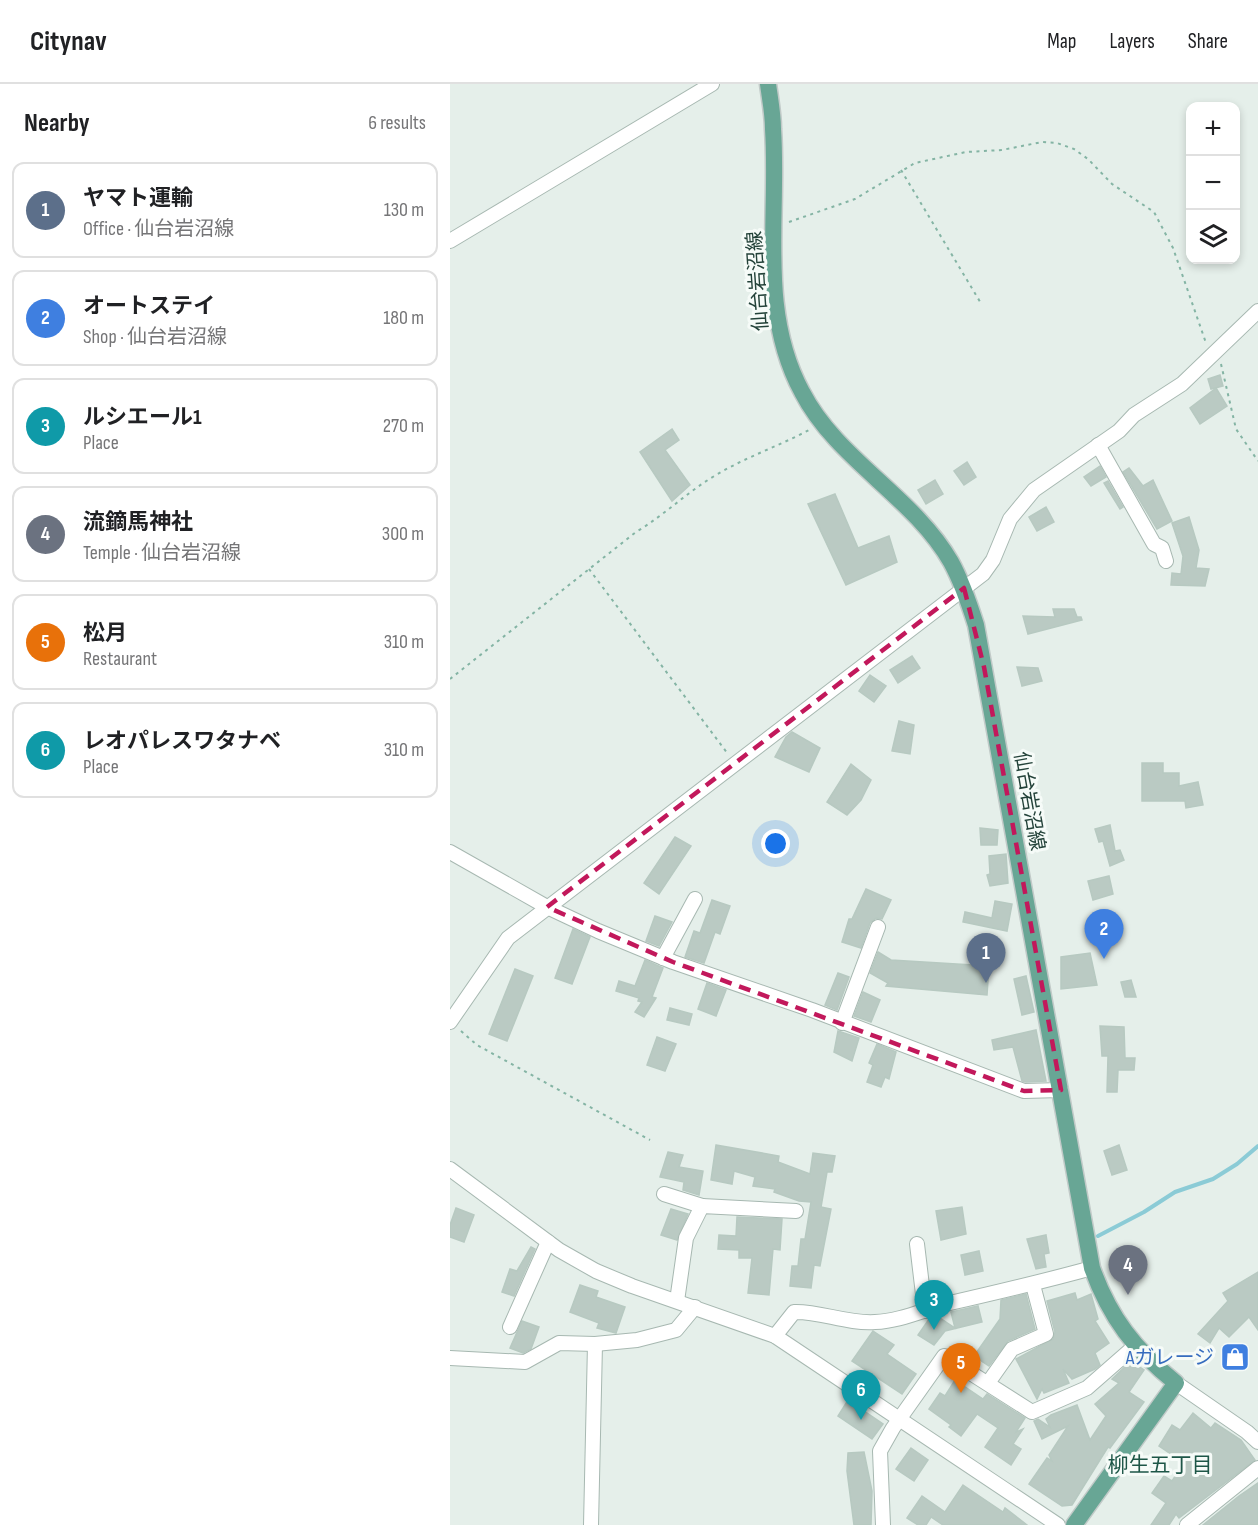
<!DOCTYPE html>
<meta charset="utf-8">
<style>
body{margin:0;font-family:"Sofia Sans Condensed","Noto Sans JP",sans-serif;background:#f2f2f2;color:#202124}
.controls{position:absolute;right:18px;top:18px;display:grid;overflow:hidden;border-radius:12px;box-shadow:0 3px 9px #0003}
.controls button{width:54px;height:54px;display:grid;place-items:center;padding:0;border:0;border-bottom:2px solid #e0e0e0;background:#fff;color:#202124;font:30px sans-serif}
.you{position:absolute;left:326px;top:760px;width:21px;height:21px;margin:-15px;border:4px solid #fff;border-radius:50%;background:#1a73e8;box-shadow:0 0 0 9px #1a73e833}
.badge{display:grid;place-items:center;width:39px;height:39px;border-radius:50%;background:#0b8043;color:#fff;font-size:20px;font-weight:700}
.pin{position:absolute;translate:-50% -50px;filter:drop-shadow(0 2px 3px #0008)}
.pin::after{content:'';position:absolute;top:32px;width:21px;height:18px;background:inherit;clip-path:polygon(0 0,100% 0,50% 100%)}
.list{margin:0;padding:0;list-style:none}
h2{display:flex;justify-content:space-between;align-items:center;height:78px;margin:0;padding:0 24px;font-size:26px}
h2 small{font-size:20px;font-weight:400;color:#757577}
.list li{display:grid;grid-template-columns:39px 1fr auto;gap:18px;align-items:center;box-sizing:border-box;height:96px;margin:0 12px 12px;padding:0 12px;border:2px solid #e0e0e0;border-radius:12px}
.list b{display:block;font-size:22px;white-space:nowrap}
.list p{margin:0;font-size:20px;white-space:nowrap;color:#757577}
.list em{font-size:20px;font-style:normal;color:#757577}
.icon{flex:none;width:33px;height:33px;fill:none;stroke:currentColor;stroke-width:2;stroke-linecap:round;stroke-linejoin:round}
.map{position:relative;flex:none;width:808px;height:1441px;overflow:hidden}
header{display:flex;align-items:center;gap:36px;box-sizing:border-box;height:84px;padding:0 30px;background:#fff;border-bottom:2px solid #e0e0e0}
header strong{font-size:28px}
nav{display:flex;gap:33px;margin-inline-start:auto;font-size:21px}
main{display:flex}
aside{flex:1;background:#fff}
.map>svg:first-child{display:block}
</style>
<header>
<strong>Citynav</strong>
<nav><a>Map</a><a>Layers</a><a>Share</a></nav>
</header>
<main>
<aside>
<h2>Nearby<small>6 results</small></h2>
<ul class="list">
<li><span class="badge" style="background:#5c6f8a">1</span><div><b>ヤマト運輸</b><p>Office · 仙台岩沼線</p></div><em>130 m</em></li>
<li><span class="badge" style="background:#3f7fe0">2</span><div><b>オートステイ</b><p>Shop · 仙台岩沼線</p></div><em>180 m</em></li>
<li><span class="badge" style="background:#0f9aa8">3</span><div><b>ルシエール1</b><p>Place</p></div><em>270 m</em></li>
<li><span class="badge" style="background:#6b7280">4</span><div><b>流鏑馬神社</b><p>Temple · 仙台岩沼線</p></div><em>300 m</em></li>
<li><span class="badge" style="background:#e8710a">5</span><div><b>松月</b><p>Restaurant</p></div><em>310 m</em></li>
<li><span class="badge" style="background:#0f9aa8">6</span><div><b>レオパレスワタナベ</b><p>Place</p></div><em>310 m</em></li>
</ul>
</aside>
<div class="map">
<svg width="808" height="1441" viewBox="0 0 808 1441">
<rect width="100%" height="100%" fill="#e5efea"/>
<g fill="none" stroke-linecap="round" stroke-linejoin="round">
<!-- stream -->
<polyline stroke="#8bcbd6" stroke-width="4" points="648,1152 694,1128 725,1108 763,1095 787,1080 808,1062"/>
</g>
<!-- building -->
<g fill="#bacac3" stroke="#b7c9c1" stroke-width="1.5">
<polygon points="770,291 773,302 761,305 758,295"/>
<polygon points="766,304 777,322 750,340 740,324"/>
<polygon points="222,345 229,356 215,366 240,401 222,417 190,368"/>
<polygon points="517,378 526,393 514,401 504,387"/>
<polygon points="650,382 656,393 641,402 634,393"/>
<polygon points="679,384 693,402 703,396 722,437 707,445 673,388"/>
<polygon points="485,396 493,410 476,420 468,406"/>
<polygon points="658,397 673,423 670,425 654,399"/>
<polygon points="385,410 408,464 439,452 447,478 396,501 358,420"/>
<polygon points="596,423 604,438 587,447 579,433"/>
<polygon points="739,433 749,466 746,484 759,485 755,502 721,501 722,489 731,490 733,472 722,439"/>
<polygon points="603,525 624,525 627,533 631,533 632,536 578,550 573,532 605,533"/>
<polygon points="462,572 470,584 448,599 440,586"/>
<polygon points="567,583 588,584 592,597 572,602"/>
<polygon points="420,591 436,602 424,618 409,607"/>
<polygon points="449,637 464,641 460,670 442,667"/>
<polygon points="342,648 370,664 359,688 325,673 336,653"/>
<polygon points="692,679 713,679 713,689 729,689 729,702 748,698 753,721 736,724 735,717 692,717"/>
<polygon points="401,680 421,696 411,716 397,731 377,718"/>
<polygon points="660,741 665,767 670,766 674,776 660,782 653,757 649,758 645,745"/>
<polygon points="530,744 548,746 547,761 531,761"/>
<polygon points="225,753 241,762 209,810 194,799"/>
<polygon points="556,770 558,799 540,802 537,791 540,790 539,772"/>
<polygon points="659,792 663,810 643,816 638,797"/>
<polygon points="416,805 441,816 432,835 426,834 420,839 411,864 392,858 399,835 402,835"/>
<polygon points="262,816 280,822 270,850 265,848 254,879 235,873 244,847 250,849"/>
<polygon points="545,817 562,820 557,847 513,838 515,828 542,834"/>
<polygon points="205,832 222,838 209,862 196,857"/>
<polygon points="123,845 140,853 122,900 105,894"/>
<polygon points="428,868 441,876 539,882 537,911 436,902 438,899 420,889"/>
<polygon points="640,869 647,901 611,905 611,873"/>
<polygon points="195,876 213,884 202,913 206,914 194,933 185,928 192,918 188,917 189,914 166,907 169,897 185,902"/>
<polygon points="65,885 83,892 57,957 39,950"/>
<polygon points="388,889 399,893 387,926 375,921"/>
<polygon points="576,892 584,928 572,931 564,895"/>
<polygon points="681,896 686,913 675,913 671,898"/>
<polygon points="257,899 276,906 266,932 248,925"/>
<polygon points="413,908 430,916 421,938 404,932"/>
<polygon points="220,924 242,930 239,941 217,936"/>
<polygon points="650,942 674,943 675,974 685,974 684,986 668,986 667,1008 657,1008 658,972 652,972"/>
<polygon points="586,946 596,997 576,998 572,997 563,963 544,966 542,956"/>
<polygon points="388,947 409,954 402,977 384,968"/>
<polygon points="207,953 226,960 215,987 197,981"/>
<polygon points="427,960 446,968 439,995 435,993 431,1003 417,998 423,981 419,979"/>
<polygon points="266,1061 329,1072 328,1078 360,1090 363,1069 385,1072 382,1088 377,1088 371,1123 381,1125 370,1182 364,1181 361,1204 340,1202 342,1182 348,1182 351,1155 355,1155 361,1118 349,1117 324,1108 325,1105 303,1102 305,1093 284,1087 282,1100 261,1096"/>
<polygon points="669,1061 677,1086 662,1091 654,1067"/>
<polygon points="218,1068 233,1071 229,1083 253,1087 249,1111 233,1106 234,1098 210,1093"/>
<polygon points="512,1123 516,1150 491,1156 486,1127"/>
<polygon points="6,1124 24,1131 14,1158 0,1153 0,1141"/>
<polygon points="221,1125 238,1130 227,1156 211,1151"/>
<polygon points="287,1133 332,1135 330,1166 323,1165 319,1211 298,1209 302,1174 289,1174 289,1166 268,1165 269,1151 286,1152"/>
<polygon points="596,1151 599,1169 594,1170 596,1183 586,1185 577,1155"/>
<polygon points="81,1163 85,1165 64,1212 52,1208 60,1185 67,1187"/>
<polygon points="529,1167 533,1187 515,1191 511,1171"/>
<polygon points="808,1188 808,1246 799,1233 779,1253 769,1244 760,1259 748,1250 778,1217 773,1209"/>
<polygon points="130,1201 148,1207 146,1213 175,1223 166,1249 147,1244 149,1239 120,1228"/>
<polygon points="625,1209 627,1216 641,1210 648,1235 645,1237 659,1259 645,1269 650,1281 645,1285 622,1295 613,1285 619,1299 594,1309 592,1305 587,1315 566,1275 603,1255 605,1248 597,1217"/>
<polygon points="576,1210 585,1245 558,1257 539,1282 524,1272 550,1235 551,1216"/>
<polygon points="528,1222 532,1238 495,1247 484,1261 468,1251 479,1235 487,1232 505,1244 501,1228"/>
<polygon points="72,1237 89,1243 81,1265 73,1269 60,1264"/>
<polygon points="423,1247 444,1261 437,1270 466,1290 452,1310 402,1277"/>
<polygon points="681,1277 694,1286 679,1308 694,1318 660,1364 658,1363 622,1421 612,1422 579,1400 597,1374 602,1377 599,1371 618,1342 592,1355 584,1337 588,1335 600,1343 596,1335 601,1331 627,1321 640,1356 656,1332 645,1320 669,1299 662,1295"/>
<polygon points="505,1296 533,1315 537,1310 575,1334 566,1348 573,1345 563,1360 571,1365 561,1381 535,1363 548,1344 527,1330 511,1352 499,1343 501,1341 479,1325 490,1309 495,1312"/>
<polygon points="398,1316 433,1340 422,1355 388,1332"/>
<polygon points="743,1329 761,1344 765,1339 791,1356 805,1376 729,1434 726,1430 719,1441 701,1441 716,1419 702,1409 714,1392 722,1397 734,1379 709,1362 722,1341 730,1346"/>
<polygon points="461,1364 478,1376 464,1397 446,1385"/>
<polygon points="414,1368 422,1407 421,1441 404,1441 397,1387 398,1369"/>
<polygon points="808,1399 808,1441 753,1441 789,1412"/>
<polygon points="513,1401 553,1428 555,1424 577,1441 493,1441 481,1433 476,1441 468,1441 457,1434 472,1412 495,1428"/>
</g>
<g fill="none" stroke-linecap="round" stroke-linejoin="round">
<!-- minor casing -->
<g stroke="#a7b8b1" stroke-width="16">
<g id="minor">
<polyline points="0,157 262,0"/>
<polyline points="648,361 704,460 712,464 716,477"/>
<polyline points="0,768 97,823 148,847 223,878 362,926 574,1007 611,1006"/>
<polyline points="213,874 245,815"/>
<polyline points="0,938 58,854 533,490 543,476 560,435 584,406 669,347 684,331 732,300 808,227"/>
<polyline points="392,939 428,843"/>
<polyline points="0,1085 109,1166 146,1187 182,1202 325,1252 608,1441"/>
<polyline points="214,1110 252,1122"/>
<polyline points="467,1160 475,1227"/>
<polyline points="227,1217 236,1154 252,1122 346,1127"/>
<polyline points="60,1243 98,1158"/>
<path d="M325,1252l19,-24c26,-1 53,12 81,10 26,-1 50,-13 75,-19 48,-11 95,-22 142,-35"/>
<polyline points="0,1274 75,1278 109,1259 145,1260 187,1256 226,1246 245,1223"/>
<polyline points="538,1299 562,1265 596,1250 583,1201"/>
<polyline points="726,1299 797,1348 808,1358"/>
<polyline points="141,1441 145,1260"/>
<polyline points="433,1441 430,1367 443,1344 494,1272 582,1328 637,1304 685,1262"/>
<polyline points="737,1441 808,1384"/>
</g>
</g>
<!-- major casing -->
<g stroke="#c1cac8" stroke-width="19">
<path id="major" d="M318,0c2,15 5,30 5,45 6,88 -15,182 29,263 35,68 111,104 149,170 11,20 18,41 25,63l116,643c18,50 43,82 84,115l-102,142"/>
</g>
<!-- path -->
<g stroke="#84b4a4" stroke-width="2" stroke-dasharray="3 4.5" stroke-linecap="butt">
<polyline points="451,86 532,221"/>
<polyline points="339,138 405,115 465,79 516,68 552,66 592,58 607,59 624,65 638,75 662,100 704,128 723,164 756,259"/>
<polyline points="771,280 786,345 808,377"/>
<polyline points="139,485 278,670"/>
<path d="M0,595l186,-147c30,-18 51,-40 80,-57 30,-18 63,-29 93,-45"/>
<polyline points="11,947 27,961 200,1056"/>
</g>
<!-- minor -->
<use href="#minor" stroke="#fff" stroke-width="14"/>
<!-- major -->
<use href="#major" stroke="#68a695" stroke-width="16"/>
</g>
<!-- marked area -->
<path fill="none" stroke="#c2185b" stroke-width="4.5" stroke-dasharray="12 8" stroke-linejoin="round" d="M514,504l20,79 77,423 -37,1 -351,-129 -126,-55z"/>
<!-- icons -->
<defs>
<g id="shop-square" transform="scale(1.5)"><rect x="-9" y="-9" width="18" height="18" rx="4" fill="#3f7fe0" stroke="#f6fbf8"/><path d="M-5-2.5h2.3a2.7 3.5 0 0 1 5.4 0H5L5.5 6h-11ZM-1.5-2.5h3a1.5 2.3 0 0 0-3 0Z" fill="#fff"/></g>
</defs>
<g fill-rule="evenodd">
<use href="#shop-square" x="785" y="1273"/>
</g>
<g text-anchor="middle" stroke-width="6" stroke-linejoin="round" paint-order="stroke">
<!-- street labels -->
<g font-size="20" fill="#234239" stroke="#f6fbf8">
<text transform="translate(307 197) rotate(-94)" y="7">仙台岩沼線</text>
<text transform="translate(580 717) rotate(80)" y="7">仙台岩沼線</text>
</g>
<!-- shop labels -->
<g font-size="20" fill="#366cbe" stroke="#f6fbf8" text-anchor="end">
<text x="764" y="1280">Aガレージ</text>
</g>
<!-- neighbourhood labels -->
<g font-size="21" fill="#1d5647" stroke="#f6fbf8">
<text x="710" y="1388">柳生五丁目</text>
</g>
</g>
</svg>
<div class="controls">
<button>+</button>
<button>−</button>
<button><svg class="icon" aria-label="layers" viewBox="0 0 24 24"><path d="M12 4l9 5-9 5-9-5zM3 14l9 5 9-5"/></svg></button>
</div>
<div class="you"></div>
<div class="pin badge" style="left:536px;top:899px;background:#5c6f8a">1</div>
<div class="pin badge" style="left:654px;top:875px;background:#3f7fe0">2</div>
<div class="pin badge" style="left:484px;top:1246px;background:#0f9aa8">3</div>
<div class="pin badge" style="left:678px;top:1211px;background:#6b7280">4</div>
<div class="pin badge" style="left:511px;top:1309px;background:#e8710a">5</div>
<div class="pin badge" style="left:411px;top:1336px;background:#0f9aa8">6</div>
</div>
</main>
